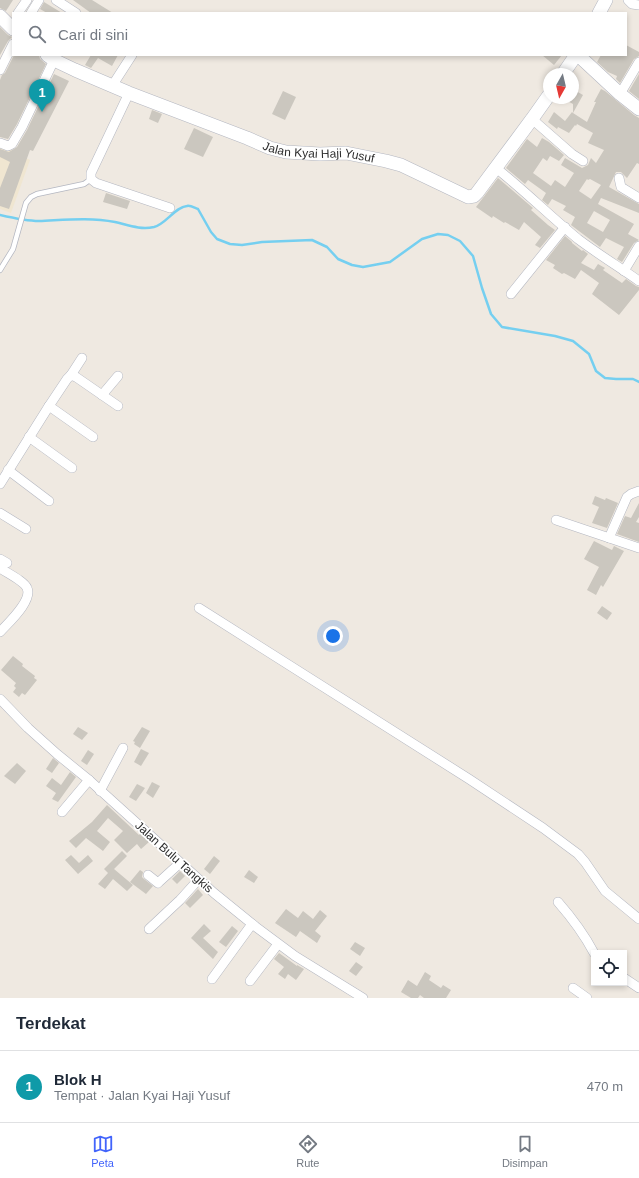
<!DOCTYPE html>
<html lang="id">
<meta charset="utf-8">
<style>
body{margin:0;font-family:Arial,sans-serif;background:#f6f6f7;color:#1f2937}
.controls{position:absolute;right:12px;bottom:12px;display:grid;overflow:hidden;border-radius:0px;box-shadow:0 2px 6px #0003}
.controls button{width:36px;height:36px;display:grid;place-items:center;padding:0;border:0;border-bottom:1px solid #e0e1e3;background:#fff;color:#1f2937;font:20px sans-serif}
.compass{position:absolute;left:543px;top:68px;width:36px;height:36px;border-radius:50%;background:#fff;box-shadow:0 2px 6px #0003;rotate:188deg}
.you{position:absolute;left:333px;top:636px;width:14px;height:14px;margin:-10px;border:3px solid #fff;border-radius:50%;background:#1a73e8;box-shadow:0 0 0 6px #1a73e833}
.badge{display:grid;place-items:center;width:26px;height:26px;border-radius:50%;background:#4264fb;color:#fff;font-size:13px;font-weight:700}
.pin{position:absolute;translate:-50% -33px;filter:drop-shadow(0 1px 2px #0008)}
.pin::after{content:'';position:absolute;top:21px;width:14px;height:12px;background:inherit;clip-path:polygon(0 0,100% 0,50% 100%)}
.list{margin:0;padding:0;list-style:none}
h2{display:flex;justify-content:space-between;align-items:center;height:52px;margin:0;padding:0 16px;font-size:17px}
h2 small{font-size:13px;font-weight:400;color:#747a83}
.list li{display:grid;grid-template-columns:26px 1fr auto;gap:12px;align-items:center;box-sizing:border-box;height:72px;padding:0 16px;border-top:1px solid #e0e1e3}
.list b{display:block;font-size:15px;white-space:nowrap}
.list p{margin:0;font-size:13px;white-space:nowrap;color:#747a83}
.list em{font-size:13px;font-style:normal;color:#747a83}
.icon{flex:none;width:22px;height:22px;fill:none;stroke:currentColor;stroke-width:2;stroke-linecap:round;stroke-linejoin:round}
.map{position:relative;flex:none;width:639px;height:998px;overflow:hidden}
.search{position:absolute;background:#fff;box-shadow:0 2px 6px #0003;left:12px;right:12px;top:12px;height:44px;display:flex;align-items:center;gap:10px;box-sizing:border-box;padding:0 14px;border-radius:0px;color:#747a83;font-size:15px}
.sheet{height:124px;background:#fff}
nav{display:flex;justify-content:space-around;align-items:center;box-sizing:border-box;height:56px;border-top:1px solid #e0e1e3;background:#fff;font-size:11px;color:#747a83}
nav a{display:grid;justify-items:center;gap:2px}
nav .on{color:#4264fb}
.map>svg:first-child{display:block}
</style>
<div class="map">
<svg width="639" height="998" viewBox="0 0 639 998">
<rect width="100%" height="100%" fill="#efe9e1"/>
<!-- education -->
<polygon fill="#f0e6d1" points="0,144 30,160 11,213 0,209"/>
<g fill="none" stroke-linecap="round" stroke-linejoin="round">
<!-- stream -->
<path stroke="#75cff0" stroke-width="2.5" d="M0,215c13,3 26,6 39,6 25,-1 51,-4 76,1 13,3 25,8 39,5 12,-3 21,-20 33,-21 3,-1 8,2 11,3l13,23 6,7 13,5 12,1 20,-3 50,-2 15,7 11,12 14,6 11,2 27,-5 32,-23 16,-5 10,1 12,6 13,15 9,32 9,26 11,13 53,9 18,5 16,13 7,17 9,7 11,1h17l6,3"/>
</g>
<!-- building -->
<g fill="#cbc7bf" fill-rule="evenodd">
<polygon points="0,0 13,0 6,11 0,8"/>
<polygon points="73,0 92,0 113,13 91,13"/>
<polygon points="44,2 62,13 47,13 40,9"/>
<polygon points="0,27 8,35 12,37 8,41 0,55"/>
<polygon points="626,45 639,52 639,56 634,59 620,83 616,79 617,76 608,72 597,62 601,55 626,55"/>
<polygon points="14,55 39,55 40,59 46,64 17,124 8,139 0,137 0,80 2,75 5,73"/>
<polygon points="91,55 118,55 112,66 98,58 91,68 85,65"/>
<polygon points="542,55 562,55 554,65"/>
<polygon points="54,74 69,81 33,151 30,150 9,209 0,206 0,188 10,162 0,157 0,149 9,152 17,147 27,130"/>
<polygon points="639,74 639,99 629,91"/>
<path d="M601,89l4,2 29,24 5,3v46l-2,-1 -10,15 -6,-6h-5l-7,15 30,17v9l-38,-15 -3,6 36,20 -6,10 11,6 -5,3 -12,19 -5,-3 7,-12 -18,-9 -6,9 -29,-22 4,-8 -12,-7 3,-4 -14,-7 -4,6 -6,-5 4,-7 -18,-13 -3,4 -19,-16 21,-29 10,8 5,-9 7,4 15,13 -5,6 -9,-5 -3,5 -4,-3 -10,15 18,13 4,-6 10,7 9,-14 -13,-8 4,-7 17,10 6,-3 3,-7 5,5 8,-13 -16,-7 5,-10 -16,-9 -1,2 -1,-1 -6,8 -11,-6 -1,2 -9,-7 6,-10 11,9 7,-9 1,1v-9l-11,-6h11l3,-7 7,4 -10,18 14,9 9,-20h-2zM587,179l1,1 2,-1 11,6 -10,14 -12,-8zM594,211l16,9 -7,12 -16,-9z"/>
<polygon points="283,91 296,97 285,120 272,114"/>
<polygon points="152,110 162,114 158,123 149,119"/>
<polygon points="194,128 213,137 203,157 184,149"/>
<polygon points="498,178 533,208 531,210 548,225 555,230 540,248 535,245 541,237 524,222 519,230 505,222 504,223 493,216 492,218 476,207"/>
<polygon points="106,193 130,201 127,209 103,202"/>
<polygon points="565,236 572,242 572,243 582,251 583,250 588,254 581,263 594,270 598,264 605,268 603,270 622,283 626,279 636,286 639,287 639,290 619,315 592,294 599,283 581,270 575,279 564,273 562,274 553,268 555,265 546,260"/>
<polygon points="595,496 605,500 606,498 618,503 607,528 592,523 599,507 592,504"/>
<polygon points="639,503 639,517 636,522 639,523 639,542 617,534 625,516 631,518"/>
<polygon points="594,541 612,550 614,546 624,551 603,587 601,585 596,595 587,590 599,567 584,559"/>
<polygon points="602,606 612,613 607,620 597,613"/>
<polygon points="13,656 23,664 22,666 35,676 34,678 37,680 25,695 22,693 19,697 13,692 16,688 14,686 16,683 1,670"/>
<polygon points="78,727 88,733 82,740 73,734"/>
<polygon points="142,727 150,731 140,748 134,744 135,742 133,741"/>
<polygon points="141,749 149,753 141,766 134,762"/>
<polygon points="88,750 94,754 87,765 81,761"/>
<polygon points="53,758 59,763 52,773 46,769"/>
<polygon points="17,763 26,771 15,784 4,776"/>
<polygon points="70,772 76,777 58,802 52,799 56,793 46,786 52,778 61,785"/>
<polygon points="152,782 160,786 153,798 146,793"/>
<polygon points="137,784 145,788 136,801 129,797"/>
<polygon points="107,805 139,835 140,834 149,842 141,849 137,844 127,853 114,840 123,831 108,818 97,831 110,842 103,851 86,838 76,848 69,841 92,822"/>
<polygon points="122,851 127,856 114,869 133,885 127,891 113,879 105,889 98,884 108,873 104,869"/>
<polygon points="71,855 79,863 88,855 93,861 78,874 65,860"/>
<polygon points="214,856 220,861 210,874 204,869"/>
<polygon points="140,870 143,872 142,877 144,879 153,886 146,894 130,882"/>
<polygon points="249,870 258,877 254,883 244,877"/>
<polygon points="180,871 185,876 177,884 172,879"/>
<polygon points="198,889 203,895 190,908 185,903"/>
<polygon points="286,909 298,918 303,911 313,919 320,910 327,916 315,931 321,936 317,943 300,931 296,937 275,923"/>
<polygon points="204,924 211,931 203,938 218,952 213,959 191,938"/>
<polygon points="232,926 238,931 226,947 219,942"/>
<polygon points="355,942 365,948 360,956 350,949"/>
<polygon points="279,953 297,966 297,965 304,969 296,980 288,974 285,979 278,974 284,967 274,959"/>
<polygon points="356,962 363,967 356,976 349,971"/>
<polygon points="425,972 431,976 429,980 441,988 443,985 451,990 446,998 424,998 420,995 418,998 411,998 401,992 408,980 417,986"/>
</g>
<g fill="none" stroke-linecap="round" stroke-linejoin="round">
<!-- lane casing -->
<g stroke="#b4b7c1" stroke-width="6">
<polyline id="lane" points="0,270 13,249 26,203 31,197 37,194 84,184 91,179"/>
</g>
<!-- street casing -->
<g stroke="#b4b7c1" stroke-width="10">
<g id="street">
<polyline points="56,0 76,13"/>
<polyline points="628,0 632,4 639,5"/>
<polyline points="18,13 27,0"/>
<polyline points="31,13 39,0"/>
<polyline points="0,70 13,44"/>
<polyline points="112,86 132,55"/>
<polyline points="129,93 91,173 91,179 96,183 170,208"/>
<polyline points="620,94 639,62"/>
<polyline points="532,119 572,154 583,161"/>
<polyline points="0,143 8,146 12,144 22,127 54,60"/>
<path d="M496,168c29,23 54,48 82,71 20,15 41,28 61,42"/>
<polyline points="619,178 621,187 639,198"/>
<polyline points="624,271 639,246"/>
<polyline points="511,294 565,227"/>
<polyline points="71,375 76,377 118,406"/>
<polyline points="102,395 118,376"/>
<polyline points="49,406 93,437"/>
<polyline points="29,437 72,468"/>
<polyline points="8,470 49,501"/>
<polyline points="0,484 49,406 67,379 71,375 82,358"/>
<polyline points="0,513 26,529"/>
<polyline points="556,520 639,548"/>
<polyline points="609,538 627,497 631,494 639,491"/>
<polyline points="0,559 7,563"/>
<path d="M0,568c7,5 24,13 27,20 6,13 -19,35 -27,44"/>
<polyline points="199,608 469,779 543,828 578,854 585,862 605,891 639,919"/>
<polyline points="0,699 28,728 57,754 89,780 214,893 256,927 295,956 363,998"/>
<polyline points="100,791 123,748"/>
<polyline points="62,812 89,780"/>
<polyline points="148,875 158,883 159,882 180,863"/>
<path d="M558,902c14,16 26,32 36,51"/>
<polyline points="149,929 180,900 198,880"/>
<polyline points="624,978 639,988"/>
<polyline points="212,979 252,924"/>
<polyline points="250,981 278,944"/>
<polyline points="573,988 587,998"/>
</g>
</g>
<!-- secondary casing -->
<g stroke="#b4b7c1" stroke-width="14">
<g id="secondary">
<polyline points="599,13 606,0"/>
<polyline points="0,16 13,29"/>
<path id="s1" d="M47,55l7,5 21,10 54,23 118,45 23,10 16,4 34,2 26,-1 40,8 15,4 67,32 6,-1 3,-3 55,-74 17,-24"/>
<polyline points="578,55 620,94 639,109"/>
<polyline points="563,74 576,55"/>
</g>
</g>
<!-- lane -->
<use href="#lane" stroke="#fff" stroke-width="4.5"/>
<!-- street -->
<use href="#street" stroke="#fff" stroke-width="9"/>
<!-- secondary -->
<use href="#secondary" stroke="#fff" stroke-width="13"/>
</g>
<g text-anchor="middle" stroke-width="3.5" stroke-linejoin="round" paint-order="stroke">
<!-- street labels -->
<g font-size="12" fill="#2e2e2e" stroke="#fff">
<text dy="4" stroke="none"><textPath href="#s1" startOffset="291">Jalan Kyai Haji Yusuf</textPath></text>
<text transform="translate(174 857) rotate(42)" y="4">Jalan Bulu Tangkis</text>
</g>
</g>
</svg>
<div class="controls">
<button><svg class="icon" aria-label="locate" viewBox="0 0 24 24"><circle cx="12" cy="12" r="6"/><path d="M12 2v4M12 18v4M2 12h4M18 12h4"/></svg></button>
</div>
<svg class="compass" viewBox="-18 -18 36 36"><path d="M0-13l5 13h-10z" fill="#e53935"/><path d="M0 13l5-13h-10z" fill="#747a83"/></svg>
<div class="you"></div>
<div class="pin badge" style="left:42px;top:112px;background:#0f9aa8">1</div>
<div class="search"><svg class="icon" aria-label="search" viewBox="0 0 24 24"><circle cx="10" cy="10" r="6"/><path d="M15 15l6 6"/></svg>Cari di sini</div>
</div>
<section class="sheet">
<h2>Terdekat<small></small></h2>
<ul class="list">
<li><span class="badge" style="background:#0f9aa8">1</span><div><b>Blok H</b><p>Tempat · Jalan Kyai Haji Yusuf</p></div><em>470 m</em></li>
</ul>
</section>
<nav>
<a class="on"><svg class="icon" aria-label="map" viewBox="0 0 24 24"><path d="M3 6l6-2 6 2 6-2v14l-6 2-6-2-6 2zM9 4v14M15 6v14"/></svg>Peta</a>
<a><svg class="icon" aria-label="directions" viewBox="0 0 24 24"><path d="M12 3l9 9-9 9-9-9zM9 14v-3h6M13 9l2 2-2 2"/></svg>Rute</a>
<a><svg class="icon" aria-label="saved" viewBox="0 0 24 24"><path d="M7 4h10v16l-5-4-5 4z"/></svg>Disimpan</a>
</nav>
